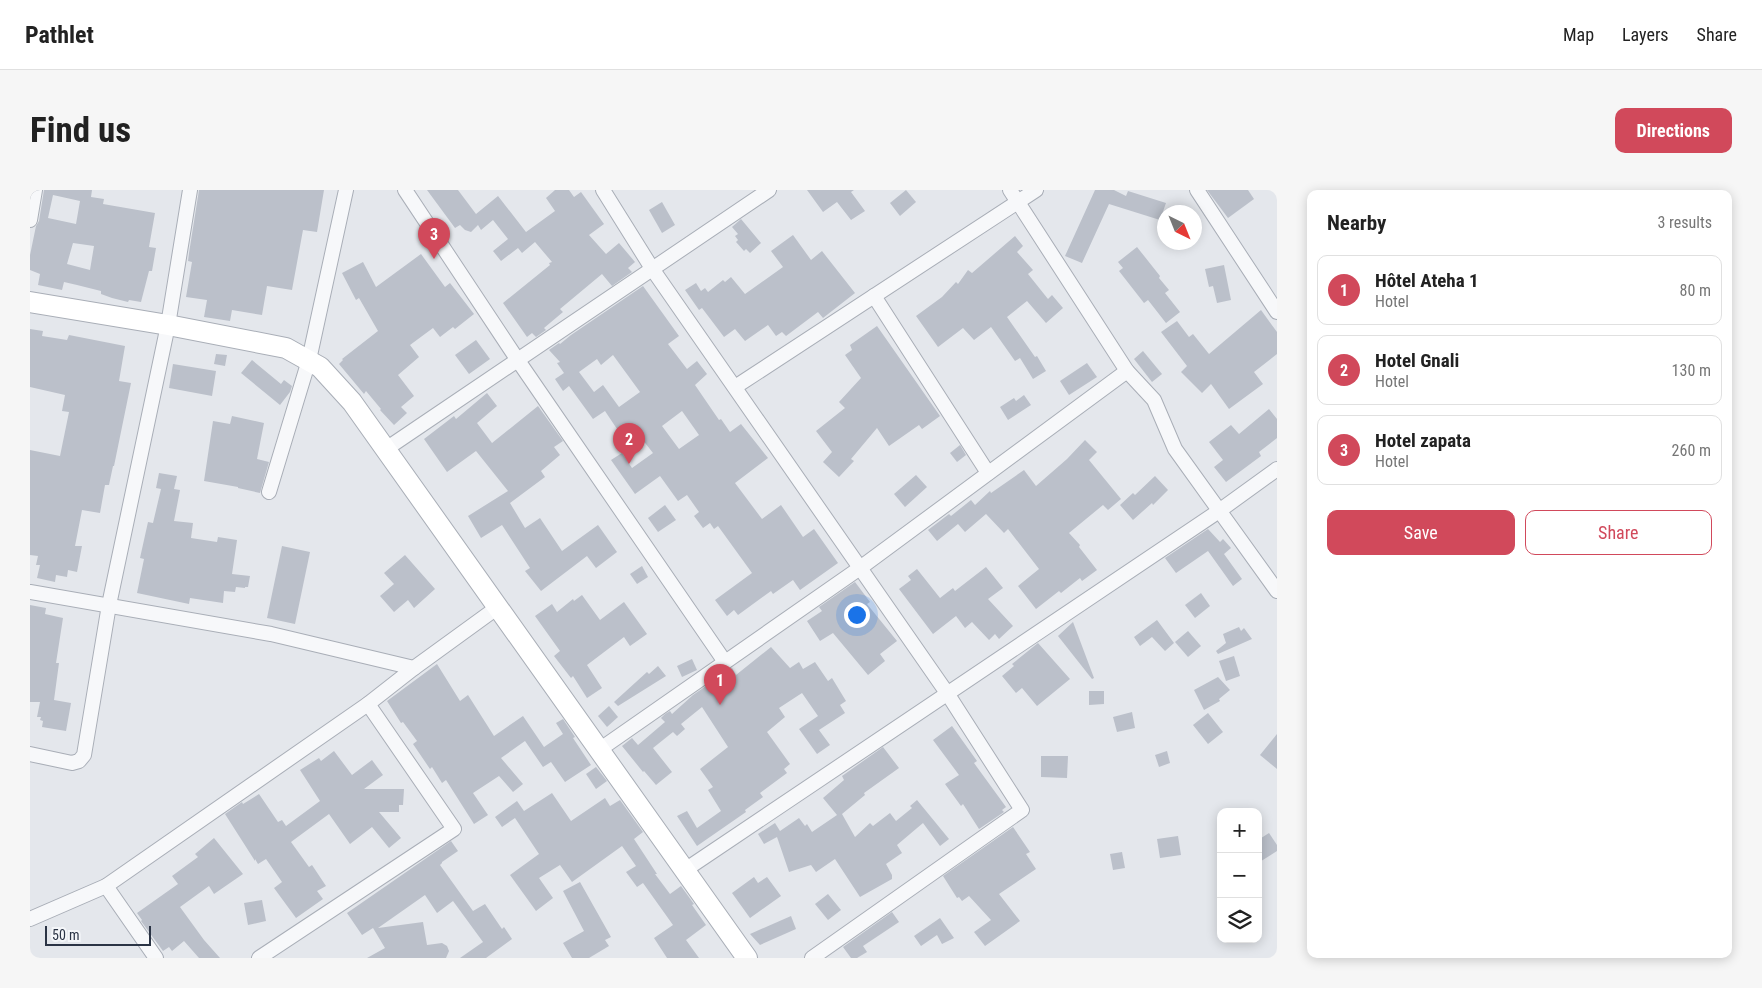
<!DOCTYPE html>
<meta charset="utf-8">
<style>
body{margin:0;font-family:"Roboto Condensed",sans-serif;background:#f6f6f6;color:#222}
.controls{position:absolute;right:15px;bottom:15px;display:grid;overflow:hidden;border-radius:10px;box-shadow:0 2px 12px #0003}
.controls button{width:45px;height:45px;display:grid;place-items:center;padding:0;border:0;border-bottom:1px solid #e0e0e0;background:#fff;color:#222;font:25px sans-serif}
.compass{position:absolute;left:1127px;top:15px;width:45px;height:45px;border-radius:50%;background:#fff;box-shadow:0 2px 12px #0003;rotate:137deg}
.scale{position:absolute;left:15px;bottom:12px;width:106px;box-sizing:border-box;padding-left:5px;border:2px solid #2b3445;border-top:0;font-size:14px;line-height:18px;white-space:nowrap;color:#2b3445;-webkit-text-stroke:4px #f4f6f9;paint-order:stroke}
.you{position:absolute;left:826px;top:424px;width:18px;height:18px;margin:-12px;border:4px solid #fff;border-radius:50%;background:#1a73e8;box-shadow:0 0 0 8px #1a73e833}
.badge{display:grid;place-items:center;width:32px;height:32px;border-radius:50%;background:#d1495b;color:#fff;font-size:16px;font-weight:700}
.pin{position:absolute;translate:-50% -41px;filter:drop-shadow(0 1px 2px #0008)}
.pin::after{content:'';position:absolute;top:26px;width:18px;height:15px;background:inherit;clip-path:polygon(0 0,100% 0,50% 100%)}
.list{margin:0;padding:0;list-style:none}
h2{display:flex;justify-content:space-between;align-items:center;height:65px;margin:0;padding:0 20px;font-size:21px}
h2 small{font-size:16px;font-weight:400;color:#767676}
.list li{display:grid;grid-template-columns:32px 1fr auto;gap:15px;align-items:center;box-sizing:border-box;height:70px;margin:0 10px 10px;padding:0 10px;border:1px solid #e0e0e0;border-radius:10px}
.list b{display:block;font-size:19px;white-space:nowrap}
.list p{margin:0;font-size:16px;white-space:nowrap;color:#767676}
.list em{font-size:16px;font-style:normal;color:#767676}
.actions{display:flex;gap:10px;padding:15px 20px}
.actions a{flex:1;padding:11px 0;border:1px solid #d1495b;border-radius:10px;text-align:center;font-size:18px;color:#d1495b}
.actions .main{background:#d1495b;color:#fff}
.icon{flex:none;width:28px;height:28px;fill:none;stroke:currentColor;stroke-width:2;stroke-linecap:round;stroke-linejoin:round}
.map{position:relative;flex:none;width:1247px;height:768px;overflow:hidden;border-radius:10px}
header{display:flex;align-items:center;gap:30px;box-sizing:border-box;height:70px;padding:0 25px;background:#fff;border-bottom:1px solid #e0e0e0}
header strong{font-size:24px}
nav{display:flex;gap:28px;margin-inline-start:auto;font-size:18px}
.intro{display:flex;align-items:center;justify-content:space-between;box-sizing:border-box;height:120px;padding:0 30px}
h1{margin:0;font-size:35px}
.button{padding:12px 22px;border-radius:10px;background:#d1495b;color:#fff;font-size:18px;font-weight:700}
main{display:flex;gap:30px;padding:0 30px}
aside{flex:1;background:#fff;border-radius:10px;box-shadow:0 2px 12px #0003}
.map>svg:first-child{display:block}
</style>
<header>
<strong>Pathlet</strong>
<nav><a>Map</a><a>Layers</a><a>Share</a></nav>
</header>
<div class="intro"><h1>Find us</h1><a class="button">Directions</a></div>
<main>
<div class="map">
<svg width="1247" height="768" viewBox="0 0 1247 768">
<rect width="100%" height="100%" fill="#e4e7ec"/>
<!-- building -->
<g fill="#bbc0ca" fill-rule="evenodd">
<path d="M14,0h48l-1,7 13,2 -1,5 52,9 -6,34 7,1 -4,23h-3l-8,31 -12,-2 -1,2 -16,-4 -11,-4v-3l-24,-6 -13,-3 -2,8 -24,-5 2,-11 -10,-4v-15l6,-29 3,-5zM23,5l27,6 -4,23 -28,-6zM43,53l21,3 -4,24 -23,-6z"/>
<polygon points="169,0 294,0 287,42 273,40 262,100 237,96 232,125 202,120 200,131 174,127 177,110 156,107 162,72 158,71 159,63"/>
<polygon points="397,0 428,0 446,24 468,6 496,42 525,21 516,8 525,0 539,0 544,7 551,2 574,34 559,45 576,64 589,53 605,72 598,78 602,82 582,96 572,84 530,119 533,122 514,138 516,140 506,147 502,143 497,147 473,113 520,75 519,73 522,72 505,52 492,63 488,58 471,71 463,61 478,49 463,30 451,40 448,35 441,42 435,40 430,35 425,38"/>
<polygon points="777,0 824,0 821,2 835,21 821,30 807,12 793,22"/>
<polygon points="876,0 886,12 870,26 860,13"/>
<polygon points="1065,0 1084,0 1096,6 1098,1 1136,13 1130,30 1079,14 1052,73 1035,66"/>
<polygon points="1177,0 1218,0 1224,9 1198,28"/>
<polygon points="632,12 645,35 632,43 619,20"/>
<polygon points="711,29 731,53 720,63 716,59 714,61 706,52 708,50 705,46 708,44 702,37"/>
<polygon points="763,45 781,70 792,61 825,103 793,128 788,122 756,146 752,142 746,146 738,135 715,151 705,139 694,147 672,118 669,120 655,100 666,93 671,101 675,98 678,102 693,90 695,92 701,87 715,104 753,77 741,61"/>
<polygon points="985,46 993,56 987,62 1003,80 998,84 1018,109 1022,105 1033,118 1016,133 997,111 977,127 1005,167 1007,166 1016,181 1003,189 990,168 985,171 961,137 944,150 933,138 908,157 886,126 912,107 926,92 928,94 938,80 942,83"/>
<polygon points="1107,57 1130,86 1129,88 1139,100 1135,103 1150,122 1136,133 1118,110 1114,113 1089,81 1093,78 1088,72"/>
<polygon points="391,64 415,97 420,93 444,124 425,139 423,137 410,147 403,138 380,155 389,167 368,185 384,206 371,217 377,223 364,235 350,220 351,219 336,201 334,204 309,174 313,170 312,169 348,141 329,108 326,110 312,83 333,72 346,97"/>
<polygon points="1194,75 1201,110 1187,113 1183,96 1179,97 1175,79"/>
<path d="M613,96l36,50 -11,8 19,25 10,-8 10,13 -12,11 24,35 2,-1 9,13 11,-8 27,34 -33,25 27,36 19,-14 22,32 11,-8 24,34 -38,27 -7,-10 -20,14 -2,-3 -33,24 -4,-5 -7,6 -12,-16 37,-27 -34,-47 -4,3 -4,-6 -7,5 -9,-12 5,-4 -12,-17 -9,6 -18,-25 -25,18 -24,-34 11,-7 10,15 21,-15 -22,-28 -12,7 -14,-21 -12,8 -24,-33 -6,5 -8,-12 9,-6 -7,-10 3,-1 -11,-12 10,-7 1,1 11,-9zM583,165l27,37 -21,15 -16,-22 -9,7 -15,-20 18,-13 4,6zM652,221l17,24 -20,14 -17,-23z"/>
<polygon points="1231,120 1247,142 1247,164 1224,182 1233,194 1199,219 1181,194 1172,203 1151,182 1157,176 1131,142 1147,131 1159,147 1163,144 1179,164"/>
<polygon points="847,136 910,226 892,239 889,235 859,256 847,238 821,269 824,271 809,287 793,272 802,262 786,241 815,218 809,212 831,188 815,165 822,160 820,155"/>
<polygon points="0,139 13,141 12,146 37,150 39,145 95,156 89,191 101,193 84,276 83,276 79,295 75,295 70,323 52,320 45,356 52,356 47,382 38,380 37,387 26,385 25,392 7,388 10,375 6,375 8,366 0,365 0,260 30,266 39,222 32,221 35,205 0,197"/>
<polygon points="446,150 460,169 439,184 425,165"/>
<polygon points="1113,161 1132,184 1122,192 1104,169"/>
<polygon points="186,164 197,165 195,176 184,174"/>
<polygon points="222,170 251,194 254,190 262,196 260,202 250,215 211,183"/>
<polygon points="1057,173 1067,187 1039,205 1030,191"/>
<polygon points="143,174 186,181 182,206 139,198"/>
<polygon points="457,203 467,216 447,233 462,253 508,216 533,251 524,257 530,265 511,281 515,287 480,313 495,338 510,328 532,361 568,335 587,362 566,378 557,366 511,401 495,381 500,378 472,335 451,348 438,326 478,301 446,261 417,282 394,249 424,226 426,229"/>
<polygon points="994,205 1001,215 978,230 970,217 984,208 986,211"/>
<polygon points="1239,219 1247,229 1247,248 1229,262 1231,266 1196,292 1184,277 1193,270 1179,252 1201,235 1209,244"/>
<polygon points="202,226 234,233 227,269 239,272 230,303 208,298 208,297 174,291 183,231 200,234"/>
<polygon points="1055,250 1067,262 1059,270 1091,309 1078,320 1073,315 1039,343 1050,355 1049,357 1067,380 1052,391 1050,388 1031,403 1029,401 1006,419 988,396 1009,379 978,339 974,343 956,324 935,342 928,334 907,351 898,340 919,324 921,326 941,310 945,315 960,301 961,303 994,280 1006,296 1037,269"/>
<polygon points="930,255 936,265 927,272 920,263"/>
<polygon points="129,283 147,286 144,299 150,300 144,331 163,333 161,348 187,352 188,347 207,350 202,384 220,386 218,397 215,397 215,398 206,397 205,402 194,401 193,413 160,408 159,414 107,403 114,369 110,368 118,332 123,333 131,299 126,298"/>
<polygon points="886,285 897,297 875,317 864,304"/>
<polygon points="1125,286 1138,300 1123,315 1122,313 1103,330 1090,315 1103,303 1105,305"/>
<polygon points="635,315 646,330 628,342 618,328"/>
<polygon points="1178,339 1190,352 1193,349 1201,358 1194,364 1212,389 1203,396 1178,361 1146,383 1135,368"/>
<polygon points="252,356 280,362 265,434 237,428"/>
<polygon points="375,365 405,399 384,418 378,410 364,422 350,406 364,394 354,383"/>
<polygon points="612,376 618,387 607,394 600,384"/>
<polygon points="956,377 973,398 958,409 983,436 969,449 965,444 959,450 942,432 935,438 926,426 903,444 869,399 881,390 878,386 887,379 910,408 923,398 925,401"/>
<polygon points="825,392 840,412 837,414 867,451 850,464 855,471 838,485 803,443 790,451 777,431 792,421 789,417"/>
<polygon points="1171,403 1180,416 1165,428 1155,415"/>
<polygon points="552,405 570,430 594,412 617,444 600,456 594,447 557,475 572,498 557,508 543,486 541,488 524,466 530,461 505,426 522,414 527,422 543,409 544,411"/>
<polygon points="0,415 16,418 15,424 33,428 26,473 29,473 24,510 41,513 36,541 12,537 13,531 10,530 11,527 7,527 10,512 0,512"/>
<polygon points="1127,430 1144,453 1135,461 1122,447 1110,456 1104,447"/>
<polygon points="1043,432 1064,488 1062,489 1028,446"/>
<polygon points="1209,437 1211,441 1214,438 1222,449 1188,464 1186,461 1196,453 1193,444"/>
<polygon points="1158,441 1171,456 1158,467 1145,452"/>
<polygon points="1008,453 1040,489 1007,516 992,498 986,503 972,486 984,476 982,474"/>
<polygon points="741,457 760,478 769,472 773,479 785,472 798,491 802,488 816,511 810,515 815,523 789,540 800,555 787,564 769,539 788,526 772,503 749,518 755,527 737,542 760,574 754,579 757,583 730,603 733,607 715,620 716,622 667,656 647,626 657,621 667,638 691,621 678,600 683,597 670,579 698,557 672,517 651,534 655,539 647,546 643,542 623,558 642,582 626,595 614,581 613,582 592,556 602,548 608,555 635,532 631,528 635,524 640,521 642,524 663,505 702,478 706,485"/>
<polygon points="1204,466 1210,486 1196,491 1189,471"/>
<polygon points="662,469 667,480 652,487 647,476"/>
<polygon points="407,474 430,511 438,505 464,546 493,526 514,557 533,544 526,533 533,529 545,547 543,548 561,575 535,592 521,572 513,577 495,551 471,568 493,594 483,602 469,586 443,603 458,625 444,634 416,590 412,593 402,577 400,579 383,554 387,551 373,532 371,533 357,511"/>
<polygon points="628,476 636,486 588,516 584,512 617,482 619,484"/>
<polygon points="1188,487 1200,500 1189,509 1190,511 1174,520 1164,500"/>
<polygon points="1059,501 1074,501 1074,514 1059,515"/>
<polygon points="579,516 588,527 577,537 568,526"/>
<polygon points="1102,522 1105,538 1087,542 1083,527"/>
<polygon points="1178,523 1193,542 1178,554 1163,535"/>
<polygon points="922,536 947,571 944,573 976,617 972,620 974,622 949,639 933,614 931,616 915,594 929,585 903,550"/>
<polygon points="1247,544 1247,579 1230,565"/>
<polygon points="853,557 869,578 834,603 835,605 812,624 825,647 840,633 843,636 860,623 866,631 882,618 880,616 887,610 919,649 910,656 893,633 867,655 872,663 856,674 862,685 862,689 830,707 805,669 786,682 781,675 759,682 747,647 734,654 728,644 745,633 750,641 769,628 775,636 777,634 782,642 807,625 793,608 814,590 812,586"/>
<polygon points="304,561 322,585 342,570 353,585 334,599 374,599 373,615 369,615 369,622 349,622 371,648 359,658 342,637 320,654 299,624 265,649 261,652 279,677 282,675 296,696 287,701 293,709 266,728 244,698 252,692 236,669 228,674 225,669 225,671 195,624 212,612 213,614 229,604 248,632 252,630 256,636 290,611 270,580 289,568 291,571"/>
<polygon points="1137,561 1140,573 1129,577 1125,565"/>
<polygon points="1011,566 1038,566 1037,588 1011,587"/>
<polygon points="566,577 577,591 566,599 556,584"/>
<polygon points="522,603 541,631 575,608 580,616 590,610 613,642 604,649 627,684 625,684 640,704 651,696 664,714 662,715 676,735 656,750 669,768 637,768 624,748 643,735 613,693 607,697 596,682 606,676 592,656 542,692 530,675 509,688 523,708 506,721 480,685 509,664 485,628 472,637 465,627 487,611 494,621"/>
<polygon points="983,637 1000,662 996,664 1006,679 969,704 990,731 955,756 944,742 961,730 939,706 932,711 929,707 927,708 913,686"/>
<polygon points="1239,643 1247,655 1247,661 1228,673 1228,650"/>
<polygon points="1148,646 1151,665 1130,668 1127,649"/>
<polygon points="184,648 213,684 184,704 179,696 150,717 174,750 190,768 169,768 154,751 142,761 139,757 133,761 111,731 112,730 107,723 148,694 142,686 168,667 165,664"/>
<polygon points="421,651 428,661 412,672 412,673 410,675 443,721 455,714 472,739 474,737 482,749 456,768 430,768 453,752 423,711 407,723 395,705 348,738 393,732 397,755 412,753 417,756 419,761 416,768 337,768 355,758 343,738 332,745 317,723"/>
<polygon points="1092,662 1095,678 1083,680 1080,664"/>
<polygon points="724,687 728,693 737,687 751,706 720,728 702,703"/>
<polygon points="550,692 581,747 575,750 579,756 559,768 542,768 533,753 554,741 533,701"/>
<polygon points="798,704 811,720 798,730 785,714"/>
<polygon points="232,710 236,731 218,735 214,713"/>
<polygon points="862,722 869,732 833,756 837,762 827,768 821,768 813,757"/>
<polygon points="761,726 766,739 730,755 720,744"/>
<polygon points="910,728 924,748 912,754 907,745 891,756 884,746"/>
</g>
<g fill="none" stroke-linecap="round" stroke-linejoin="round">
<!-- street casing -->
<g stroke="#a9aeb7" stroke-width="16">
<g id="street">
<polyline points="375,0 487,169 695,472"/>
<polyline points="573,0 623,80 917,503 992,620 782,768"/>
<polyline points="980,0 1097,181 1124,210 1145,259 1247,401"/>
<polyline points="1167,0 1247,122"/>
<polyline points="0,30 5,0"/>
<polyline points="844,106 958,283"/>
<polyline points="705,197 1006,0"/>
<polyline points="356,259 739,0"/>
<polyline points="239,302 279,170 316,0"/>
<polyline points="0,402 241,444 384,478 338,514 76,696 0,729"/>
<polyline points="384,478 468,417"/>
<polyline points="569,560 830,378 1097,181"/>
<polyline points="0,564 42,573 49,571 54,565 79,415 138,135 160,0"/>
<polyline points="655,680 1189,321 1247,279"/>
<polyline points="76,696 126,768"/>
<polyline points="229,768 424,639 338,514"/>
</g>
</g>
<!-- secondary casing -->
<g stroke="#a9aeb7" stroke-width="22">
<polyline id="secondary" points="0,112 138,135 256,158 290,177 322,212 717,768"/>
</g>
<!-- street -->
<use href="#street" stroke="#f7f8fa" stroke-width="14"/>
<!-- secondary -->
<use href="#secondary" stroke="#fff" stroke-width="20"/>
</g>
</svg>
<div class="controls">
<button>+</button>
<button>−</button>
<button><svg class="icon" aria-label="layers" viewBox="0 0 24 24"><path d="M12 4l9 5-9 5-9-5zM3 14l9 5 9-5"/></svg></button>
</div>
<svg class="compass" viewBox="-18 -18 36 36"><path d="M0-13l5 13h-10z" fill="#e53935"/><path d="M0 13l5-13h-10z" fill="#767676"/></svg>
<div class="scale">50 m</div>
<div class="you"></div>
<div class="pin badge" style="left:690px;top:515px">1</div>
<div class="pin badge" style="left:599px;top:274px">2</div>
<div class="pin badge" style="left:404px;top:69px">3</div>
</div>
<aside>
<h2>Nearby<small>3 results</small></h2>
<ul class="list">
<li><span class="badge">1</span><div><b>Hôtel Ateha 1</b><p>Hotel</p></div><em>80 m</em></li>
<li><span class="badge">2</span><div><b>Hotel Gnali</b><p>Hotel</p></div><em>130 m</em></li>
<li><span class="badge">3</span><div><b>Hotel zapata</b><p>Hotel</p></div><em>260 m</em></li>
</ul>
<div class="actions"><a class="main">Save</a><a>Share</a></div>
</aside>
</main>
